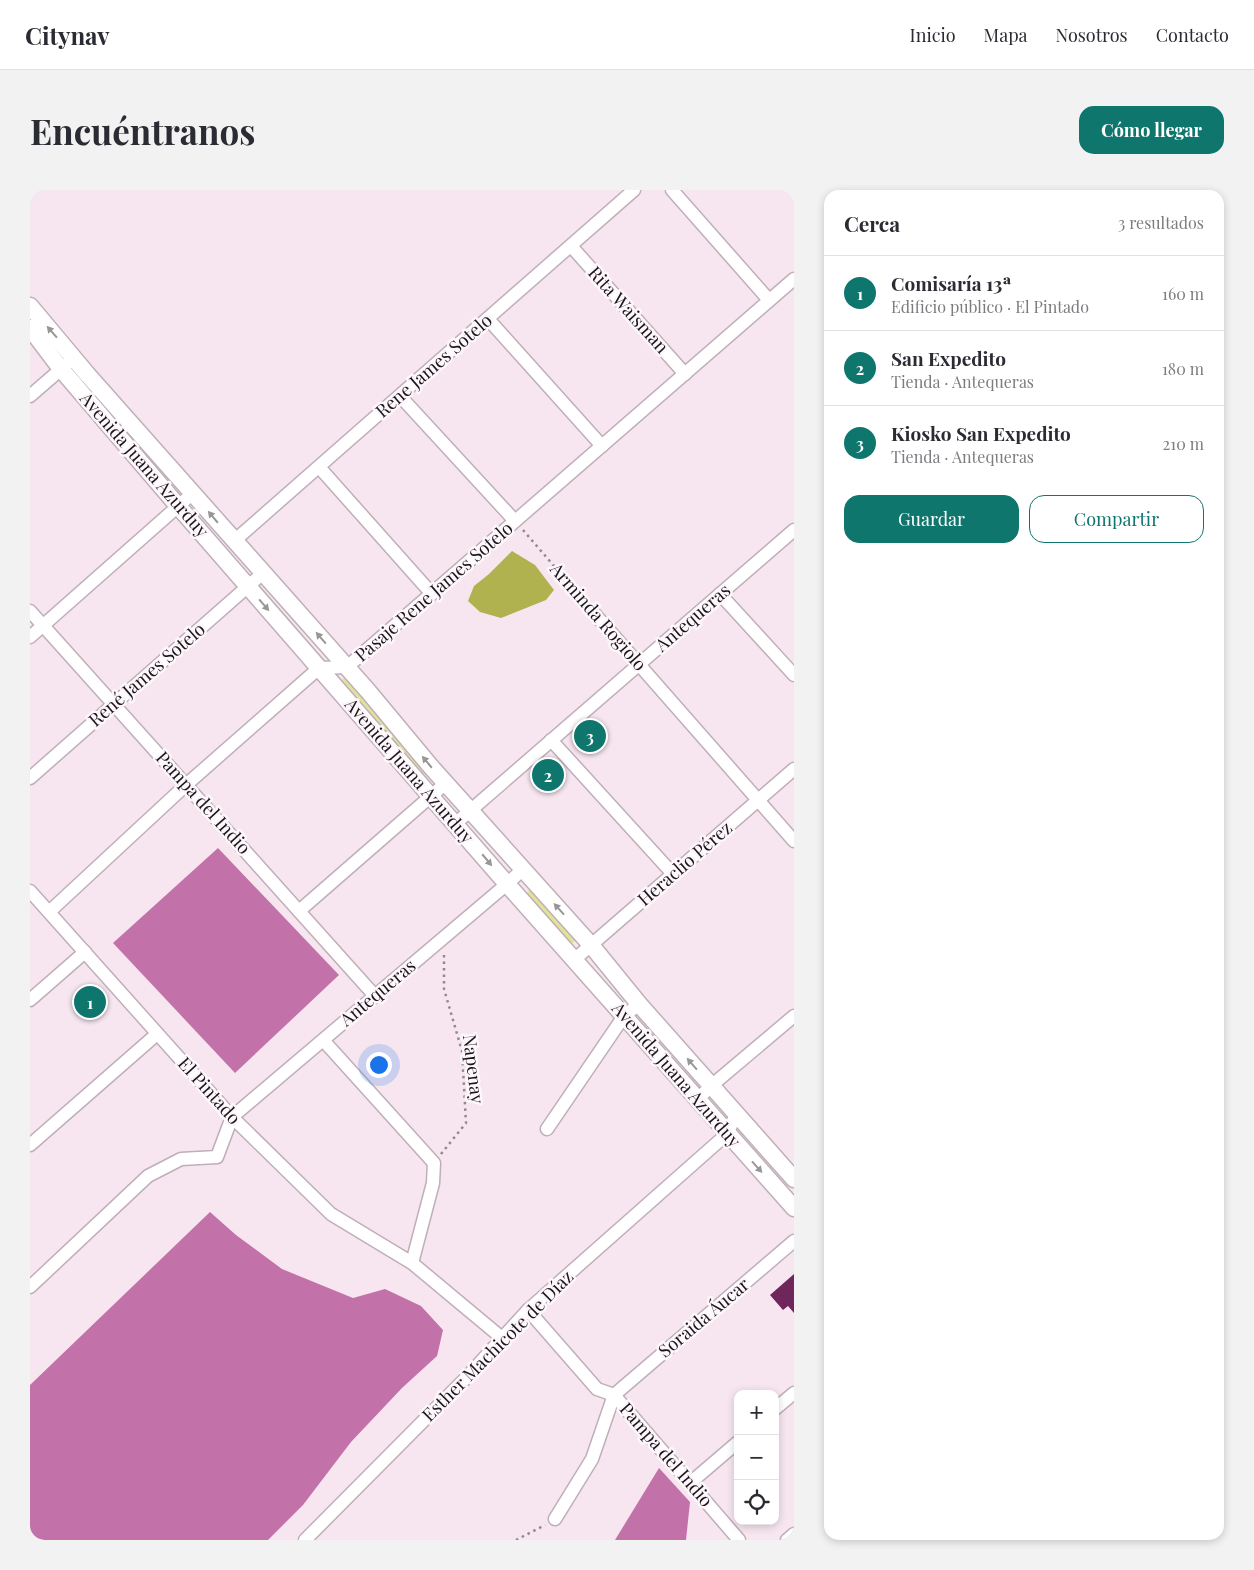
<!DOCTYPE html>
<html lang="es">
<meta charset="utf-8">
<style>
body{margin:0;font-family:"Playfair Display",serif;background:#f2f2f3;color:#2b2b33}
.controls{position:absolute;right:15px;bottom:15px;display:grid;overflow:hidden;border-radius:10px;box-shadow:0 2px 8px #0003}
.controls button{width:45px;height:45px;display:grid;place-items:center;padding:0;border:0;border-bottom:1px solid #e1e1e2;background:#fff;color:#2b2b33;font:25px sans-serif}
.you{position:absolute;left:348px;top:874px;width:18px;height:18px;margin:-12px;border:4px solid #fff;border-radius:50%;background:#1a73e8;box-shadow:0 0 0 8px #1a73e833}
.badge{display:grid;place-items:center;width:32px;height:32px;border-radius:50%;background:#0f766e;color:#fff;font-size:16px;font-weight:700}
.pin{position:absolute;translate:-50% -50%;border:2px solid #fff;box-shadow:0 1px 5px #0006}
.list{margin:0;padding:0;list-style:none}
h2{display:flex;justify-content:space-between;align-items:center;height:65px;margin:0;padding:0 20px;font-size:21px}
h2 small{font-size:16px;font-weight:400;color:#7c7c81}
.list li{display:grid;grid-template-columns:32px 1fr auto;gap:15px;align-items:center;box-sizing:border-box;height:75px;padding:0 20px;border-top:1px solid #e1e1e2}
.list b{display:block;font-size:19px;white-space:nowrap}
.list p{margin:0;font-size:16px;white-space:nowrap;color:#7c7c81}
.list em{font-size:16px;font-style:normal;color:#7c7c81}
.actions{display:flex;gap:10px;padding:15px 20px}
.actions a{flex:1;padding:11px 0;border:1px solid #0f766e;border-radius:15px;text-align:center;font-size:18px;color:#0f766e}
.actions .main{background:#0f766e;color:#fff}
.icon{flex:none;width:28px;height:28px;fill:none;stroke:currentColor;stroke-width:2;stroke-linecap:round;stroke-linejoin:round}
.map{position:relative;flex:none;width:764px;height:1350px;overflow:hidden;border-radius:15px}
header{display:flex;align-items:center;gap:30px;box-sizing:border-box;height:70px;padding:0 25px;background:#fff;border-bottom:1px solid #e1e1e2}
header strong{font-size:24px}
nav{display:flex;gap:28px;margin-inline-start:auto;font-size:18px}
.intro{display:flex;align-items:center;justify-content:space-between;box-sizing:border-box;height:120px;padding:0 30px}
h1{margin:0;font-size:35px}
.button{padding:12px 22px;border-radius:15px;background:#0f766e;color:#fff;font-size:18px;font-weight:700}
main{display:flex;gap:30px;padding:0 30px}
aside{flex:1;background:#fff;border-radius:15px;box-shadow:0 2px 8px #0003}
.map>svg:first-child{display:block}
</style>
<header>
<strong>Citynav</strong>
<nav><a>Inicio</a><a>Mapa</a><a>Nosotros</a><a>Contacto</a></nav>
</header>
<div class="intro"><h1>Encuéntranos</h1><a class="button">Cómo llegar</a></div>
<main>
<div class="map">
<svg width="764" height="1350" viewBox="0 0 764 1350">
<rect width="100%" height="100%" fill="#f7e6f0"/>
<!-- green -->
<g fill="#e1e495">
<polygon points="315,487 396,581 393,584 312,490"/>
<polygon points="501,699 546,750 541,754 496,703"/>
</g>
<!-- forest -->
<polygon fill="#b0b250" points="482,361 505,375 524,400 516,410 471,428 450,422 438,411 444,396 459,384"/>
<!-- water -->
<g fill="#c272a9">
<polygon points="188,658 309,785 205,883 83,753"/>
<polygon points="180,1022 206,1045 252,1079 323,1108 355,1099 391,1116 413,1140 407,1166 372,1198 321,1252 273,1315 238,1350 0,1350 0,1195"/>
<polygon points="629,1278 660,1312 656,1350 585,1350"/>
</g>
<!-- building -->
<polygon fill="#6f265b" points="764,1084 764,1123 758,1116 753,1120 740,1105"/>
<g fill="none" stroke-linecap="round" stroke-linejoin="round">
<!-- street casing -->
<g stroke="#bfafb9" stroke-width="15">
<g id="street">
<polyline points="642,0 739,110"/>
<polyline points="541,56 655,184"/>
<polyline points="458,129 572,256"/>
<polyline points="0,206 38,173"/>
<polyline points="370,206 485,331"/>
<polyline points="289,277 402,404"/>
<polyline points="204,351 604,0"/>
<polyline points="690,404 764,485"/>
<polyline points="0,421 345,806"/>
<polyline points="562,421 764,651"/>
<polyline points="0,447 163,303"/>
<polyline points="521,550 643,684"/>
<polyline points="0,588 233,383"/>
<polyline points="426,633 764,340"/>
<polyline points="0,701 202,927 301,1024 382,1073 472,1148"/>
<polyline points="269,721 416,593"/>
<polyline points="19,722 157,594 289,478 317,477 764,89"/>
<polyline points="545,769 764,579"/>
<polyline points="0,810 55,762"/>
<polyline points="293,850 404,973 403,993 382,1073"/>
<polyline points="668,909 681,896 764,826"/>
<polyline points="517,939 594,826 609,814"/>
<polyline points="0,955 127,844"/>
<polyline points="0,1097 118,986 151,969 187,967 202,927 477,694 493,679"/>
<polyline points="498,1120 567,1199 584,1205 709,1350"/>
<polyline points="584,1205 764,1051"/>
<polyline points="745,1219 764,1203"/>
<polyline points="660,1293 708,1252"/>
<polyline points="525,1329 562,1269 584,1205"/>
<polyline points="275,1350 436,1188 498,1120 697,944 706,925"/>
<polyline points="757,1350 764,1344"/>
</g>
</g>
<!-- secondary casing -->
<g stroke="#bfafb9" stroke-width="19">
<g id="secondary">
<polyline points="0,116 57,184 338,501 402,578 561,755 609,814 764,989"/>
<polyline points="0,138 31,179 148,316 477,694 764,1018"/>
</g>
</g>
<!-- path -->
<g stroke="#94888f" stroke-width="2.5" stroke-dasharray="2.5 4" stroke-linecap="butt">
<polyline points="493,340 555,412"/>
<polyline points="411,964 436,933 432,861 414,799 414,764"/>
<polyline points="486,1350 515,1335"/>
</g>
<!-- street -->
<use href="#street" stroke="#fff" stroke-width="12"/>
<!-- secondary -->
<use href="#secondary" stroke="#fff" stroke-width="16"/>
</g>
<!-- one-way arrows -->
<defs><path id="oneway-solid" d="M-6-.8H1V-3.2L6.5 0L1 3.2V.8H-6Z" transform="scale(1.25)"/></defs>
<g fill="#989697">
<use href="#oneway-solid" transform="translate(22 142) rotate(-131)"/>
<use href="#oneway-solid" transform="translate(183 327) rotate(-130)"/>
<use href="#oneway-solid" transform="translate(234 415) rotate(49)"/>
<use href="#oneway-solid" transform="translate(291 448) rotate(-131)"/>
<use href="#oneway-solid" transform="translate(397 572) rotate(-130)"/>
<use href="#oneway-solid" transform="translate(457 670) rotate(50)"/>
<use href="#oneway-solid" transform="translate(529 719) rotate(-132)"/>
<use href="#oneway-solid" transform="translate(662 874) rotate(-131)"/>
<use href="#oneway-solid" transform="translate(727 977) rotate(48)"/>
</g>
<g text-anchor="middle" stroke-width="5" stroke-linejoin="round" paint-order="stroke">
<!-- street labels -->
<g font-size="18" fill="#1a1518" stroke="#fdf7fb">
<text transform="translate(598 120) rotate(48)" y="6">Rita Waisman</text>
<text transform="translate(404 176) rotate(-41)" y="6">Rene James Sotelo</text>
<text transform="translate(114 275) rotate(49)" y="6">Avenida Juana Azurduy</text>
<text transform="translate(404 402) rotate(-41)" y="6">Pasaje Rene James Sotelo</text>
<text transform="translate(568 427) rotate(49)" y="6">Arminda Rogiolo</text>
<text transform="translate(663 428) rotate(-41)" y="6">Antequeras</text>
<text transform="translate(117 485) rotate(-41)" y="6">René James Sotelo</text>
<text transform="translate(379 581) rotate(49)" y="6">Avenida Juana Azurduy</text>
<text transform="translate(173 613) rotate(48)" y="6">Pampa del Indio</text>
<text transform="translate(655 674) rotate(-41)" y="6">Heraclio Pérez</text>
<text transform="translate(348 803) rotate(-40)" y="6">Antequeras</text>
<text transform="translate(443 879) rotate(83)" y="6">Napenay</text>
<text transform="translate(646 885) rotate(49)" y="6">Avenida Juana Azurduy</text>
<text transform="translate(179 901) rotate(48)" y="6">El Pintado</text>
<text transform="translate(674 1128) rotate(-40)" y="6">Soraida Áucar</text>
<text transform="translate(468 1156) rotate(-45)" y="6">Esther Machicote de Díaz</text>
<text transform="translate(636 1265) rotate(49)" y="6">Pampa del Indio</text>
</g>
</g>
</svg>
<div class="controls">
<button>+</button>
<button>−</button>
<button><svg class="icon" aria-label="locate" viewBox="0 0 24 24"><circle cx="12" cy="12" r="6"/><path d="M12 2v4M12 18v4M2 12h4M18 12h4"/></svg></button>
</div>
<div class="you"></div>
<div class="pin badge" style="left:60px;top:812px">1</div>
<div class="pin badge" style="left:518px;top:585px">2</div>
<div class="pin badge" style="left:560px;top:546px">3</div>
</div>
<aside>
<h2>Cerca<small>3 resultados</small></h2>
<ul class="list">
<li><span class="badge">1</span><div><b>Comisaría 13ª</b><p>Edificio público · El Pintado</p></div><em>160 m</em></li>
<li><span class="badge">2</span><div><b>San Expedito</b><p>Tienda · Antequeras</p></div><em>180 m</em></li>
<li><span class="badge">3</span><div><b>Kiosko San Expedito</b><p>Tienda · Antequeras</p></div><em>210 m</em></li>
</ul>
<div class="actions"><a class="main">Guardar</a><a>Compartir</a></div>
</aside>
</main>
